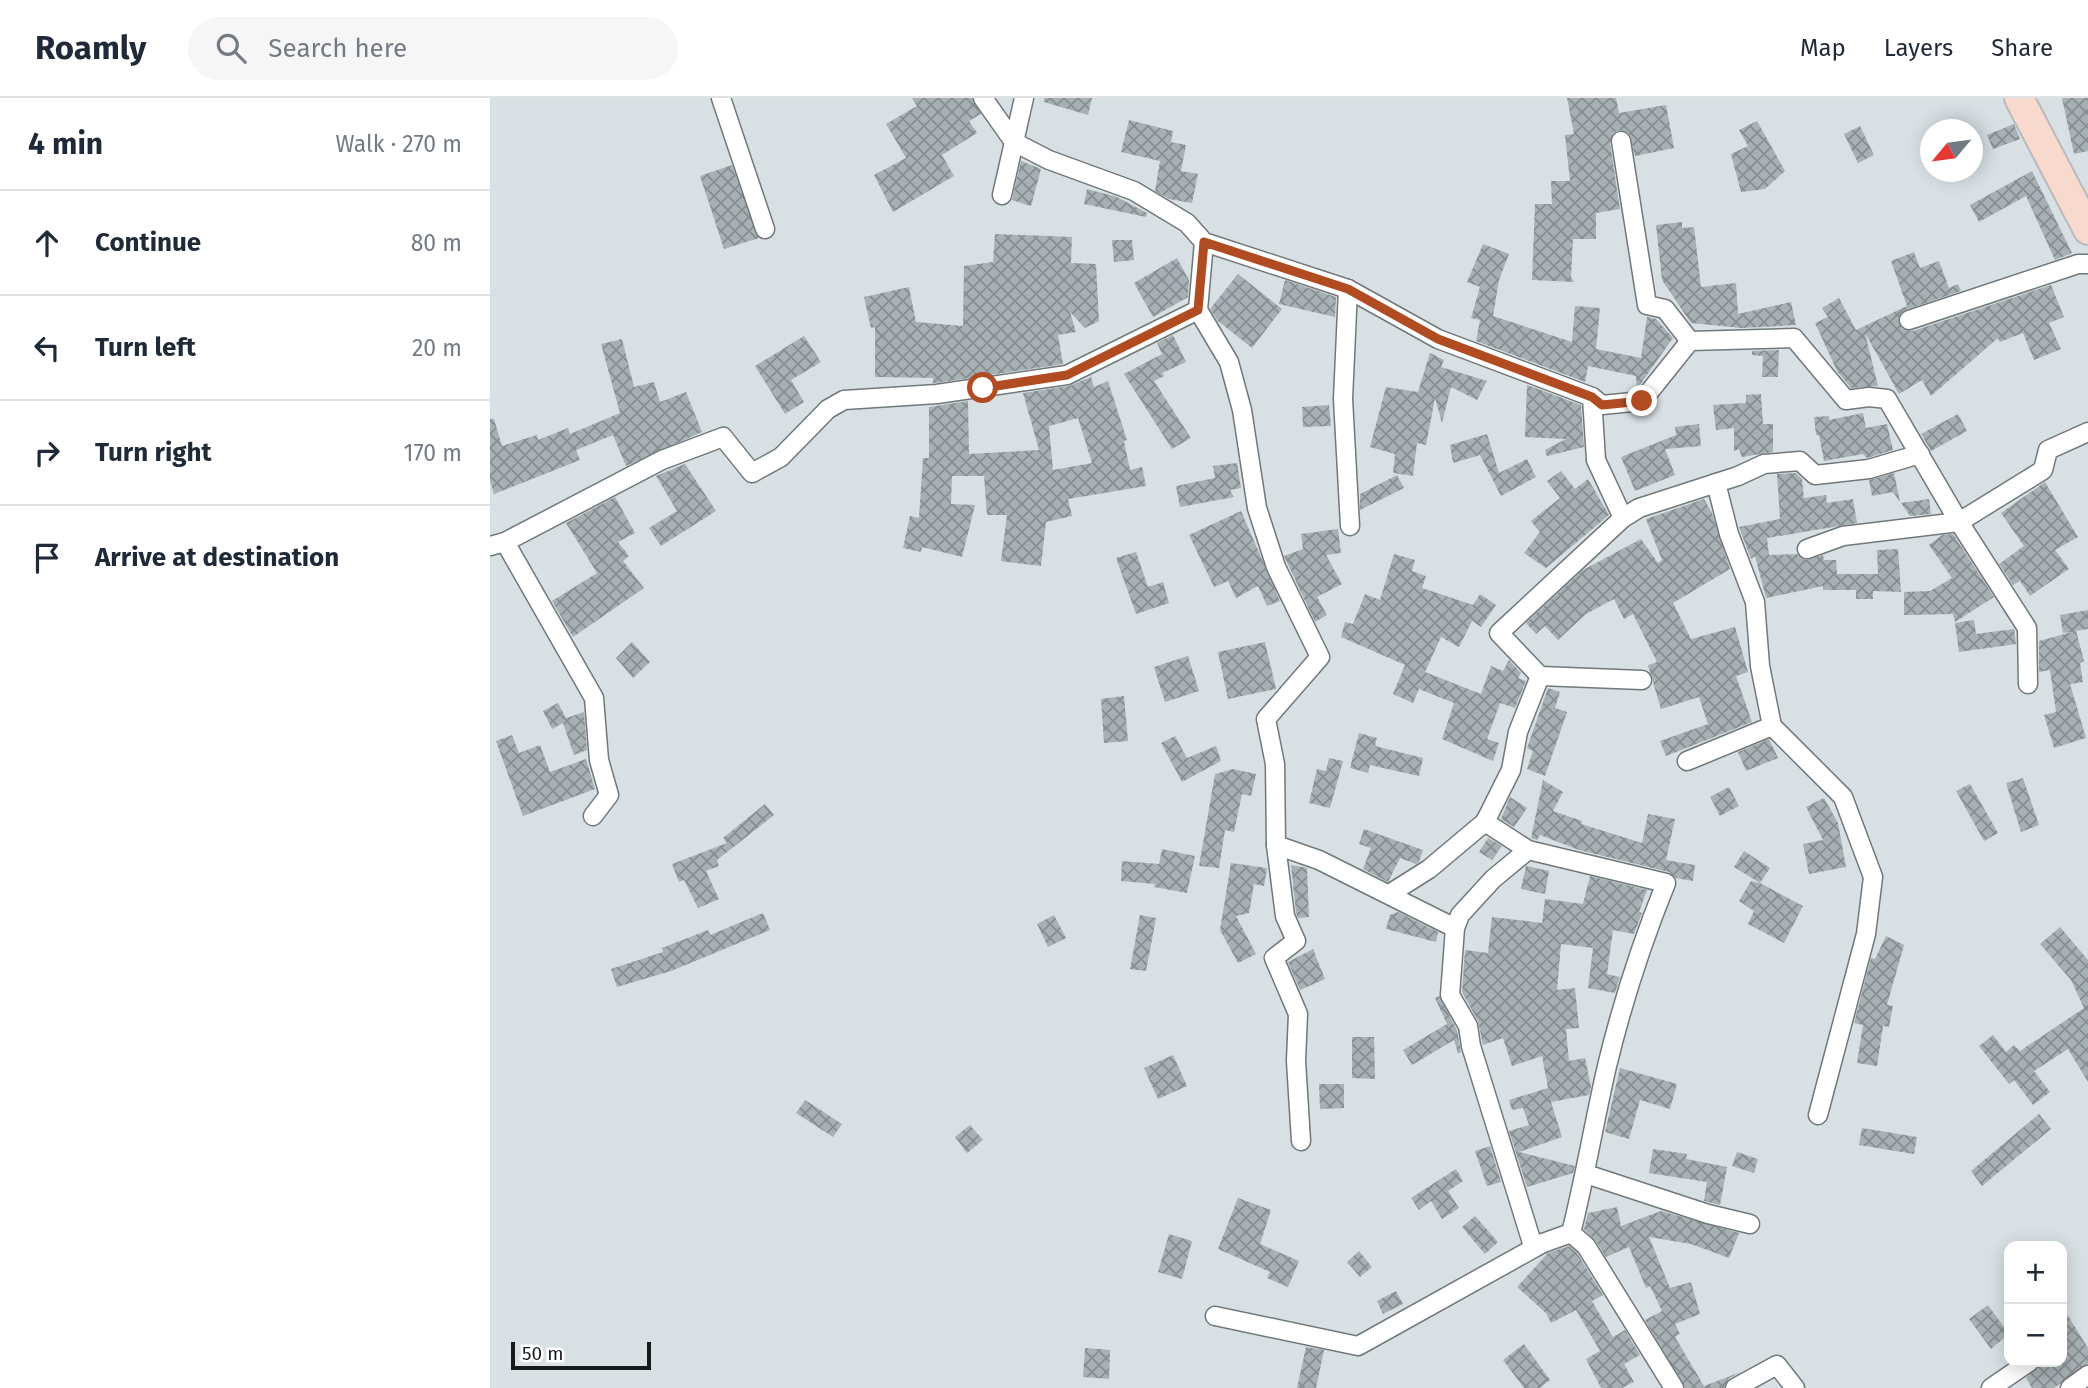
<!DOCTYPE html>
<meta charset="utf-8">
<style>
body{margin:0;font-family:"Fira Sans",sans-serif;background:#f6f6f7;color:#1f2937}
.controls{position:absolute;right:21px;bottom:21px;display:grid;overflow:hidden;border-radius:14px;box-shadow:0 4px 18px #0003}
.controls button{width:63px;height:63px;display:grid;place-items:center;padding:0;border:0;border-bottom:2px solid #e0e1e3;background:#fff;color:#1f2937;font:35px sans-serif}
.compass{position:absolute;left:1430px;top:21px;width:63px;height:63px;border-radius:50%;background:#fff;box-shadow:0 4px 18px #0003;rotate:241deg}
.scale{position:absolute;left:21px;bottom:18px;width:140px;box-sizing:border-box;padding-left:7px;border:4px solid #171a1b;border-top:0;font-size:19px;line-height:24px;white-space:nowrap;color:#171a1b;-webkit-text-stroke:5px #fff;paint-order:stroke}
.stop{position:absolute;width:21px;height:21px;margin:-16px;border:5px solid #b14b22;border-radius:50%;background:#fff}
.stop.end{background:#b14b22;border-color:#fff;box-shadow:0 2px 7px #0008}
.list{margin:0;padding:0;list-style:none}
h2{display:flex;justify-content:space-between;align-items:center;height:91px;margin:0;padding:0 28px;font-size:30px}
h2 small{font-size:23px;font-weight:400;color:#747a83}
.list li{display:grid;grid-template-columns:46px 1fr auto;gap:21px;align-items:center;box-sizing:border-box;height:105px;padding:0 28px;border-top:2px solid #e0e1e3}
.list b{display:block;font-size:26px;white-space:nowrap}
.list em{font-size:23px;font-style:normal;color:#747a83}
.icon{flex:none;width:38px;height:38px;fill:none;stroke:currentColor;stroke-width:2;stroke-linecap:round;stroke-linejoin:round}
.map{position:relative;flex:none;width:1598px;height:1290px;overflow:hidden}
header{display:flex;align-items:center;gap:42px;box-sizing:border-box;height:98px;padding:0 35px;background:#fff;border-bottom:2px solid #e0e1e3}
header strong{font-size:33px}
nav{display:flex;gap:38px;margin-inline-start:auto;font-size:24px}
.search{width:490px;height:63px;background:#f6f6f7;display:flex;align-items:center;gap:18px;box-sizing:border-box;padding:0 24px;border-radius:38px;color:#747a83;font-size:26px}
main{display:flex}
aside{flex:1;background:#fff}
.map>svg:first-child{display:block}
</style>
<header>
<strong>Roamly</strong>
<div class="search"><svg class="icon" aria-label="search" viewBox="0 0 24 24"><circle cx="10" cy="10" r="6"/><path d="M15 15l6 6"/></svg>Search here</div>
<nav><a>Map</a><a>Layers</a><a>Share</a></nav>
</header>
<main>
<aside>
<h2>4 min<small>Walk · 270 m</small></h2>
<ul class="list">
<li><svg class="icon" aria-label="ahead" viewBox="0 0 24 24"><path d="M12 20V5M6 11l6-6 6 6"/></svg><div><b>Continue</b></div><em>80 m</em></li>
<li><svg class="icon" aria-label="left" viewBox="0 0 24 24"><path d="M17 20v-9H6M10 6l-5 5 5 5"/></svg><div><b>Turn left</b></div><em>20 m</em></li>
<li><svg class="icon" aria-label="right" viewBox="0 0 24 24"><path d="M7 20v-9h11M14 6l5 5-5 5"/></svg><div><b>Turn right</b></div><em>170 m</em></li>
<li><svg class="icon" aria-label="arrive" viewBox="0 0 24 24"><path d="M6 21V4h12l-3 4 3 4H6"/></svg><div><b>Arrive at destination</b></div></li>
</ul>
</aside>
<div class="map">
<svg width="1598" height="1290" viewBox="0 0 1598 1290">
<defs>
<pattern id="building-cross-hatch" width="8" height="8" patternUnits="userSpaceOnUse" patternTransform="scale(1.75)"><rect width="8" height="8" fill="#a7b0b3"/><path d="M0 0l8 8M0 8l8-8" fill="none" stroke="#878e91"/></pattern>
</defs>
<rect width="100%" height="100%" fill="#d8e0e4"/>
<!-- building -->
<g fill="url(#building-cross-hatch)" fill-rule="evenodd">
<polygon points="422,0 482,0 491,16 479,23 487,35 452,57 464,78 403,114 384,77 416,60 396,26 427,8"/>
<polygon points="554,0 602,0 598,17 554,4"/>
<polygon points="1077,0 1126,0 1129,15 1176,7 1184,50 1145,58 1139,35 1130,32 1123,35 1120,45 1130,111 1106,115 1106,141 1083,141 1081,179 1084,184 1042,182 1045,106 1062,106 1061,83 1080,83 1075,37 1084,36"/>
<polygon points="1572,0 1598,0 1598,53 1584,56"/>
<polygon points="639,22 683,33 681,44 696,47 691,73 708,76 702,105 679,101 665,93 670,63 631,54"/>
<polygon points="1267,23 1295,73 1275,91 1251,94 1241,56 1258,48 1249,32"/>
<polygon points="1524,26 1530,41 1503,51 1497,37"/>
<polygon points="1370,28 1384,57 1368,65 1354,36"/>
<polygon points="531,63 551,71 541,108 522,102"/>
<polygon points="242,67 269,140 234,151 210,78"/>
<polygon points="1542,73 1582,155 1565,162 1536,98 1489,124 1480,107"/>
<polygon points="597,91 627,99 657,115 656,119 594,106"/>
<polygon points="1192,124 1192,130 1204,129 1211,189 1246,185 1248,216 1301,204 1306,227 1252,230 1201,225 1172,182 1166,127"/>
<polygon points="505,136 582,139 581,165 606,166 609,223 595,230 580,214 586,234 568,237 573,266 446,285 443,285 443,280 385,279 385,229 381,230 374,199 419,189 426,224 473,228 474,168 503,164"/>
<polygon points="622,142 642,142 644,162 624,164"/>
<polygon points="993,146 1019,156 1009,182 1003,218 1082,244 1085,208 1110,210 1106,251 1151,260 1157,219 1166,221 1183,240 1147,291 1146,278 1098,268 1095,284 986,243 990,222 981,220 990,189 977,184"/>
<polygon points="1424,154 1430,170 1449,163 1459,190 1468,186 1471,193 1415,212 1408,220 1412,231 1423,233 1561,187 1574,219 1559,225 1571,251 1544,262 1533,235 1510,244 1508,240 1441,298 1432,282 1409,296 1375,235 1388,288 1361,290 1347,273 1325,225 1338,219 1332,210 1349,200 1366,232 1417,208 1401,163"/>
<polygon points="687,160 699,182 698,199 663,219 644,185"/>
<polygon points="748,176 792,211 762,250 728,223 720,211"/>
<polygon points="795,182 846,199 845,219 789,206"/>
<polygon points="683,237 696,264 672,275 674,278 664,283 701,340 682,351 634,276 672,256 667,245"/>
<polygon points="314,238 331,264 301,282 314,304 295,316 265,268"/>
<polygon points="132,241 144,289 164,284 170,304 196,294 212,334 136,368 123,337 86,352 90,362 4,396 0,383 0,321 4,321 12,348 47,337 48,342 78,330 80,336 130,315 111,246"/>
<polygon points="1289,252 1288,279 1272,279 1273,258 1262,257 1262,253"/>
<polygon points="940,255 954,262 951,269 997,283 987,302 961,289 952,325 945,300 936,347 927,345 923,378 903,375 905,356 880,349 896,289 928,294"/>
<path d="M601,279l3,10 14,-6 19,59 -3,1 6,29 12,-3 4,19 -78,13 4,17 -26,6 -5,44 -40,-5 6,-46h-20l-3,-39h-32l-1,28 24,1 -13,52 -40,-10 -1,5 -18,-4 7,-32 9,2 4,-60h6v-51l39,-6 1,53 70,-4 -16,-57 46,-7zM588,320l14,45 -39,7 -4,-44z"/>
<polygon points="1037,287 1091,307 1094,349 1057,358 1055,352 1076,341 1035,339"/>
<polygon points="1271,296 1273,326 1283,326 1283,354 1252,359 1249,351 1244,353 1244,330 1226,332 1223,307 1256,305 1256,297"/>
<polygon points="839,307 841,328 813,329 812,309"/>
<polygon points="1373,315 1376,330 1397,326 1403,352 1377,360 1373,356 1334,363 1329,337 1326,337 1324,319 1339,318 1339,322"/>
<polygon points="1468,316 1477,333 1441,353 1431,336"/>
<polygon points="1209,326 1211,348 1175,351 1185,377 1145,393 1131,359 1186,337 1185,329"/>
<polygon points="997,336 1009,375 1037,361 1046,379 1011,398 990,357 963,365 960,347"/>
<polygon points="747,365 751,390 740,392 744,399 690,409 686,388 725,380 723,368"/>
<polygon points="195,366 226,413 171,448 159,430 187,413 166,378"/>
<polygon points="1071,373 1085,391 1098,381 1119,417 1056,470 1034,455 1050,434 1041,423 1070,400 1057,383"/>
<polygon points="1306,375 1312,381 1314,400 1336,397 1337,405 1363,401 1367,425 1277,440 1279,457 1307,456 1316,462 1333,457 1334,462 1346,462 1347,476 1388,476 1387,452 1408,451 1411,494 1383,493 1383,501 1366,501 1366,492 1333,492 1333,488 1276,500 1265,458 1261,461 1249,429 1290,421 1287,376"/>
<polygon points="1404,375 1410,404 1403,394 1382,398 1379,382"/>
<polygon points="907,377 914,390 870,412 870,396"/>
<polygon points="1555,384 1588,439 1565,452 1579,471 1540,498 1530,483 1523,487 1509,466 1534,448 1511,415"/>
<polygon points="125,399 145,435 128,444 139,458 133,463 154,490 83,539 62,503 107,475 76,425"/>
<polygon points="1214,401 1222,415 1240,471 1183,505 1201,541 1245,529 1258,574 1246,578 1262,624 1176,658 1170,643 1218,626 1209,599 1171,611 1158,567 1167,564 1143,516 1134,521 1124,501 1096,516 1068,542 1055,528 1046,536 1036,525 1093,472 1151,441 1168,465 1172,462 1156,421"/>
<polygon points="1439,401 1441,416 1420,418 1411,405"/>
<polygon points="751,413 790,503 777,508 768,488 746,500 738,483 724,489 699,437"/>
<polygon points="848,431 851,455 836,457 852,486 827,499 837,517 825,524 794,458 813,451 811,436"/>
<polygon points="1463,436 1504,499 1465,524 1463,516 1414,517 1414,494 1440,493 1462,480 1439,447 1452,437"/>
<polygon points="646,454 658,489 673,484 679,505 646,516 626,460"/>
<polygon points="904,456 925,462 922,473 936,478 932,490 983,507 990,496 1006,507 991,529 982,523 969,549 951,539 935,574 991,596 1001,568 1013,573 1019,562 1031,575 1028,580 1036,583 1025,610 1010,605 997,641 1009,645 1003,663 952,641 964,605 929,591 923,605 903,596 915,567 851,539 855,524 863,526 875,496 890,502"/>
<polygon points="1598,512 1598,531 1586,533 1594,563 1590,565 1593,584 1580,586 1596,640 1564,650 1554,617 1566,614 1560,572 1549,574 1549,543 1582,534 1573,535 1570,517"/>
<polygon points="1484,522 1486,536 1524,531 1526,546 1469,554 1465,525"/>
<polygon points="142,544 160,564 143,580 126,560"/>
<polygon points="775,544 786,591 738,601 728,554"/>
<polygon points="698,558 709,593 675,604 664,569"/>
<polygon points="1058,590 1070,594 1065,610 1077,614 1055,678 1037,671 1043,653 1037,650"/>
<polygon points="634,598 638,643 614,645 611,601"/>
<polygon points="68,605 76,620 94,614 97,652 84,657 73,625 62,631 53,613"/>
<polygon points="869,635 887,640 885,648 933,660 929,678 880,667 878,675 860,670"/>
<polygon points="22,637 29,655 50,647 60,674 96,661 105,691 33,718 6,643"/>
<polygon points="685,638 697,660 726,648 731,663 692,684 671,645"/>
<polygon points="1279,641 1288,660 1256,673 1248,654"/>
<polygon points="839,660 853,663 840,710 819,705 827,671 836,673"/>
<polygon points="743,671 766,676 761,698 752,696 744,734 735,732 729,770 709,768 725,676"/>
<polygon points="1533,680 1549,727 1531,734 1516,685"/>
<polygon points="1053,682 1073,694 1063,713 1092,723 1091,726 1152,745 1158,716 1185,721 1176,762 1205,767 1203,783 1186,780 1179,774 1089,752 1050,737 1047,742 1041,740"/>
<polygon points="1480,686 1508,735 1494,743 1466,693"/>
<polygon points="1239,689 1249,708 1230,718 1220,699"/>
<polygon points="1020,699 1037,710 1024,729 1011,721"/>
<polygon points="1334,700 1348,725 1356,769 1319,776 1313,746 1333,742 1316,709"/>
<polygon points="275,706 284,717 227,762 229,768 216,773 229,801 208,810 194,782 189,784 182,766 237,745 233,740"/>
<polygon points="874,731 933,752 929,764 926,766 910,760 898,784 873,771 881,750 869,746"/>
<polygon points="998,740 1012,748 1002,762 989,754"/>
<polygon points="672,751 705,758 697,795 664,789 665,786 631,783 632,763 669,766"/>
<polygon points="1254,753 1280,770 1270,785 1313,808 1294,845 1258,826 1264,813 1249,803 1261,783 1270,785 1244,769"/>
<polygon points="741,765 777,770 774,788 764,786 759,815 746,818 766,856 748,865 730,832"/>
<polygon points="801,767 817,770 819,819 808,820 806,815"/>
<polygon points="1036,768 1059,773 1055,796 1031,791"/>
<polygon points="1100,778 1157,792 1149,814 1152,815 1144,836 1123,832 1117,876 1130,879 1125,895 1098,890 1103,850 1071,846 1067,892 1085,890 1089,930 1076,931 1079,963 1095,960 1101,989 1099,997 1061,1004 1072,1039 1029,1054 1085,1068 1083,1075 1037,1089 1019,1033 1039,1027 1033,1010 1022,1012 1019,1002 1058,990 1052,958 1022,968 1013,940 993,947 988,923 972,894 975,852 998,855 1002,819 1052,825 1055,801 1093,806"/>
<polygon points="908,814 948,834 946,844 896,831 900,817"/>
<polygon points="273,815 280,832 181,873 127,889 121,871 173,854 172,850 218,832 220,837"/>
<polygon points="564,817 576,840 558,849 547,826"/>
<polygon points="650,817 666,820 656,873 640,871"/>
<polygon points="1570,829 1598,862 1598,984 1578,951 1544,973 1560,994 1543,1007 1524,982 1519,986 1489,948 1503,937 1516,954 1524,947 1530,953 1594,910 1581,882 1550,846"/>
<polygon points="1396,838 1414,847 1397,907 1403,908 1399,929 1393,928 1387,968 1367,965 1373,927 1364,925 1381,860 1385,861"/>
<polygon points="823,851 835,881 810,892 798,864"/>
<polygon points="949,898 967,932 971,954 968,955 964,942 922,967 913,952 957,926 945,900"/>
<polygon points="862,939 884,939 885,981 862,980"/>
<polygon points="683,957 697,988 668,1001 654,970"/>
<polygon points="1130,970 1187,986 1180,1011 1150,1002 1139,1041 1115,1034"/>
<polygon points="829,986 854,986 854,1010 830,1011"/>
<polygon points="315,1002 352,1026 343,1039 306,1015"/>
<polygon points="1549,1016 1561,1031 1492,1088 1481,1073"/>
<polygon points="480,1027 493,1042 477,1055 465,1039"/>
<polygon points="1372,1030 1427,1039 1424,1056 1369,1047"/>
<polygon points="1000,1048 1011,1084 997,1088 985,1053"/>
<polygon points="1163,1051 1197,1056 1196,1061 1237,1069 1230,1107 1214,1103 1217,1084 1159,1075"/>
<polygon points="1247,1054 1268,1061 1264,1075 1242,1068"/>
<polygon points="966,1071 973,1083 958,1093 969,1110 952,1121 941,1103 929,1112 921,1100"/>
<polygon points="748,1100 781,1112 770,1146 809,1163 798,1189 777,1180 780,1174 728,1151"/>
<polygon points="1127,1109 1131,1128 1171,1113 1249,1135 1239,1160 1201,1146 1159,1139 1180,1190 1201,1184 1210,1216 1185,1226 1190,1236 1185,1239 1214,1288 1251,1274 1239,1280 1234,1290 1195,1290 1155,1222 1172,1213 1160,1188 1156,1190 1139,1149 1116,1159 1105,1142 1094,1131 1098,1115"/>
<polygon points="985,1118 1008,1144 995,1156 972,1129"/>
<polygon points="679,1136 702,1143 692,1181 668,1174"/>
<polygon points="1079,1148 1087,1155 1113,1197 1102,1203 1123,1239 1135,1232 1150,1257 1134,1266 1144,1284 1132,1290 1111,1290 1096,1261 1110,1253 1086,1212 1061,1225 1056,1215 1027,1189 1058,1155"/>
<polygon points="869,1153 882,1169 870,1179 857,1164"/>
<polygon points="906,1193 913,1206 893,1216 887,1203"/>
<polygon points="1498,1207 1519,1236 1501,1251 1479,1221"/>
<polygon points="1572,1208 1598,1250 1598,1266 1564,1290 1542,1290 1536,1280 1550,1265 1572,1264"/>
<polygon points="1034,1246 1060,1282 1050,1290 1034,1290 1013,1262"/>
<polygon points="816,1249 834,1252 826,1290 807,1290"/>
<polygon points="595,1250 620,1252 619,1281 593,1279"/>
</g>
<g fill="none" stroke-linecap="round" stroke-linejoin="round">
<!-- minor casing -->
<g stroke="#70787b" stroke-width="21">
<g id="minor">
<polyline points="231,0 275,131"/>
<polyline points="493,0 524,44 559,62 644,93 697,125 714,144 858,191 948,241 1102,299 1112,307 1152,303 1200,243 1304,240 1356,302 1379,299 1397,301 1469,424 1553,372 1558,352 1598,334"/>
<polyline points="1131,43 1157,207 1175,211 1200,243"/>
<polyline points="512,97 534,0"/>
<polyline points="714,144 708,212 739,264 752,312 767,410 786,469 830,559 776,621 785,666 786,747 829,762 965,830"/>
<polyline points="858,191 853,301 860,428"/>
<polyline points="1419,222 1588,166 1598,166"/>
<polyline points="1102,299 1106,362 1133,420"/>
<polyline points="1226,385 1239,436 1265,504 1270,568 1282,628 1353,699 1383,779 1376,836 1328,1017"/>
<polyline points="15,444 104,600 109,662 119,697 103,718"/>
<polyline points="0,448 15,444 172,362 233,339 262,375 291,359 338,311 354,302 447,296 577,277 708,212"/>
<polyline points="1317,451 1353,438 1469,424 1537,530 1538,586"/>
<polyline points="1050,578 1152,582"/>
<polyline points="1197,663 1282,628"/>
<polyline points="786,747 795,818 806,843 784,860 808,916 806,963 811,1043"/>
<polyline points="1038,752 1003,781 970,817 965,830 960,897 978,928 981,948 1043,1148 1053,1145"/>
<polyline points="901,795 939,771 995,724"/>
<polyline points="1096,1076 1218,1116 1260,1126"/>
<path d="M1081,1135c14,-55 23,-111 36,-167 15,-62 35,-124 59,-183l-138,-33 -43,-28 26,-52 7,-38 22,-56 -41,-43 124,-115 16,-10 99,-32 26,-12 36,-3 15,14 54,-6 51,-15"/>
<polyline points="725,1218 868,1248 1053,1145 1081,1135 1096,1148 1184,1290"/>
<polyline points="1245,1290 1287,1267 1305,1290"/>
<polyline points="1501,1290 1539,1264"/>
<polyline points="1580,1290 1598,1277"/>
</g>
</g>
<!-- primary casing -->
<g stroke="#b9babb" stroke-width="32">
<polyline id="primary" points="1529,0 1598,132"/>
</g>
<!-- minor -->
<use href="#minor" stroke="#fff" stroke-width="18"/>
<!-- primary -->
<use href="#primary" stroke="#f8d9cd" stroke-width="28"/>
</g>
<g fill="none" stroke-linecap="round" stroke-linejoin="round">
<!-- route -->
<polyline stroke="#b14b22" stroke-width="9" points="493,290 577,277 708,212 714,144 858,191 948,241 1102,299 1112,307 1152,303"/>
</g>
</svg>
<div class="controls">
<button>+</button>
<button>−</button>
</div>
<svg class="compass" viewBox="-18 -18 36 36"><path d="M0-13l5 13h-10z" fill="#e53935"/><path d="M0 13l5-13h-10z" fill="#747a83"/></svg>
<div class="scale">50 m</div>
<div class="stop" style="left:493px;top:290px"></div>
<div class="stop end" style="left:1152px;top:303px"></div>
</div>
</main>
